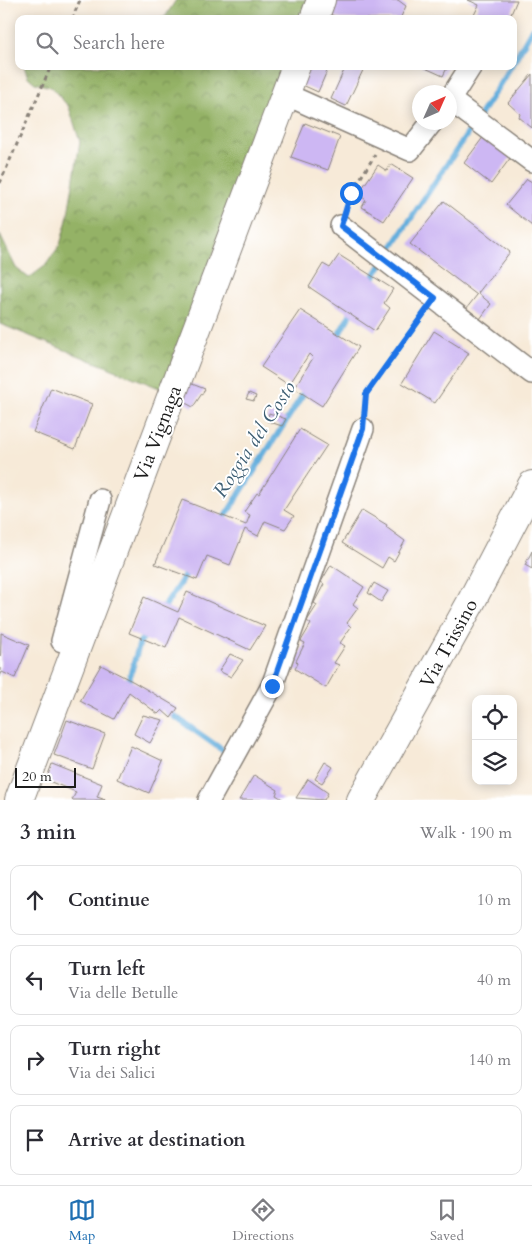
<!DOCTYPE html>
<meta charset="utf-8">
<style>
body{margin:0;font-family:Cardo,serif;background:#f2f2f3;color:#2b2b33}
.controls{position:absolute;right:15px;bottom:15px;display:grid;overflow:hidden;border-radius:10px;box-shadow:0 2px 12px #0003}
.controls button{width:45px;height:45px;display:grid;place-items:center;padding:0;border:0;border-bottom:1px solid #e1e1e2;background:#fff;color:#2b2b33;font:25px sans-serif}
.compass{position:absolute;left:412px;top:85px;width:45px;height:45px;border-radius:50%;background:#fff;box-shadow:0 2px 12px #0003;rotate:45deg}
.scale{position:absolute;left:15px;bottom:12px;width:61px;box-sizing:border-box;padding-left:5px;border:2px solid #1c1c1c;border-top:0;font-size:14px;line-height:18px;white-space:nowrap;color:#1c1c1c;-webkit-text-stroke:4px #fff;paint-order:stroke}
.stop{position:absolute;width:15px;height:15px;margin:-11px;border:4px solid #1a73e8;border-radius:50%;background:#fff}
.stop.end{background:#1a73e8;border-color:#fff;box-shadow:0 1px 5px #0008}
.list{margin:0;padding:0;list-style:none}
h2{display:flex;justify-content:space-between;align-items:center;height:65px;margin:0;padding:0 20px;font-size:21px}
h2 small{font-size:16px;font-weight:400;color:#7c7c81}
.list li{display:grid;grid-template-columns:32px 1fr auto;gap:15px;align-items:center;box-sizing:border-box;height:70px;margin:0 10px 10px;padding:0 10px;border:1px solid #e1e1e2;border-radius:10px}
.list b{display:block;font-size:19px;white-space:nowrap}
.list p{margin:0;font-size:16px;white-space:nowrap;color:#7c7c81}
.list em{font-size:16px;font-style:normal;color:#7c7c81}
.icon{flex:none;width:28px;height:28px;fill:none;stroke:currentColor;stroke-width:2;stroke-linecap:round;stroke-linejoin:round}
.map{position:relative;flex:none;width:532px;height:800px;overflow:hidden}
.search{position:absolute;background:#fff;box-shadow:0 2px 12px #0003;left:15px;right:15px;top:15px;height:55px;display:flex;align-items:center;gap:12px;box-sizing:border-box;padding:0 18px;border-radius:10px;color:#7c7c81;font-size:19px}
.sheet{height:385px;background:#fff}
nav{display:flex;justify-content:space-around;align-items:center;box-sizing:border-box;height:70px;border-top:1px solid #e1e1e2;background:#fff;font-size:14px;color:#7c7c81}
nav a{display:grid;justify-items:center;gap:2px}
nav .on{color:#1f6fb2}
.map>svg:first-child{display:block}
</style>
<div class="map">
<svg width="532" height="800" viewBox="0 0 532 800">
<defs>
<pattern id="forest-crowns" width="20" height="18" patternUnits="userSpaceOnUse" patternTransform="scale(1.25)"><rect width="20" height="18" fill="#94b266"/><path d="M2 6a3 3 0 1 1 6 0M12 15a3 3 0 1 1 6 0" fill="none" stroke="#789053"/></pattern>
</defs>
<rect width="100%" height="100%" fill="#fff"/>
<filter id="ink" filterUnits="userSpaceOnUse"><feTurbulence type="fractalNoise" baseFrequency=".02" numOctaves="2"/><feDisplacementMap in="SourceGraphic" scale="10" xChannelSelector="R" yChannelSelector="G"/><feConvolveMatrix kernelMatrix="1 2 1 2 8 2 1 2 1" color-interpolation-filters="sRGB"/></filter>
<filter id="wash" filterUnits="userSpaceOnUse"><feTurbulence type="fractalNoise" baseFrequency=".0096" numOctaves="4" result="noise"/><feDisplacementMap in="SourceGraphic" scale="20" xChannelSelector="R" yChannelSelector="G"/><feGaussianBlur stdDeviation="1.12" result="paint"/><feColorMatrix in="noise" values="0 0 0 0 0 0 0 0 0 0 0 0 0 0 0 0 0 1.4 0 .05"/><feComposite in="paint" operator="in"/></filter>
<g filter="url(#wash)">
<rect width="100%" height="100%" fill="#f7ead8"/>
<!-- forest -->
<g fill="url(#forest-crowns)" stroke="#586741">
<polygon points="176,0 311,0 304,19 156,19 165,17"/>
<polygon points="24,66 285,66 162,389 0,324 0,235 16,268 29,278 45,266 60,245 67,220 80,142 69,107 51,87 35,83 28,77"/>
</g>
<g fill="none" stroke-linecap="round" stroke-linejoin="round">
<!-- stream -->
<g stroke="#65afdd" stroke-width="6">
<polyline points="513,63 532,29"/>
<path d="M370,283c44,-74 96,-143 141,-217"/>
<polyline points="335,341 354,308"/>
<polyline points="221,523 307,388"/>
<polyline points="161,612 190,568"/>
<polyline points="127,686 140,642 147,633"/>
<polyline points="167,711 228,754 227,756"/>
</g>
</g>
<g id="blocks">
<!-- building -->
<g fill="#cdb7f3">
<polygon points="330,0 398,0 406,6 400,19 340,19 325,12"/>
<polygon points="468,0 517,0 509,19 473,17 479,5"/>
<polygon points="305,66 329,66 318,92 298,83"/>
<polygon points="346,66 365,66 346,106 331,99"/>
<polygon points="421,66 448,66 443,76"/>
<polygon points="532,74 532,128 519,117 520,114 508,103"/>
<polygon points="305,123 340,137 328,170 291,157"/>
<polygon points="484,136 511,157 491,184 464,163"/>
<polygon points="391,164 413,178 384,221 362,207 366,200 358,194 378,165 387,171"/>
<polygon points="527,179 532,182 532,226 506,205"/>
<polygon points="444,201 510,252 478,293 491,304 480,319 466,309 477,295 410,244"/>
<polygon points="339,255 393,289 384,303 390,308 375,331 309,287 323,264 330,268"/>
<polygon points="300,310 359,347 322,406 294,388 313,358 309,354 289,385 261,367"/>
<polygon points="434,331 469,353 435,403 402,383"/>
<polygon points="187,382 205,389 193,407 180,400"/>
<polygon points="51,388 92,404 75,449 33,432"/>
<polygon points="249,393 256,396 254,401 246,399"/>
<polygon points="269,413 286,419 282,426 267,421"/>
<polygon points="300,429 327,445 284,510 294,516 285,529 265,521 258,536 245,529 230,565 207,556 197,580 155,564 182,500 246,525 250,515 244,512 257,493 259,494"/>
<polygon points="362,510 387,525 386,527 405,541 394,561 388,557 382,568 342,543"/>
<polygon points="532,551 532,569 525,565"/>
<polygon points="331,565 364,587 353,604 358,608 347,623 351,627 340,643 345,646 334,663 339,665 326,688 295,669 298,663 296,661 305,643 301,641 311,624 307,621 317,605 314,603 324,584 321,582"/>
<polygon points="374,583 388,591 381,602 368,593"/>
<polygon points="187,592 265,626 250,650 179,617 166,648 129,633 144,597 178,612"/>
<polygon points="1,633 29,645 15,678 2,672 0,677"/>
<polygon points="230,654 243,660 231,677 219,671"/>
<polygon points="101,665 134,682 178,708 171,718 162,710 158,714 129,692 114,719 80,701"/>
<polygon points="143,715 163,720 150,743 134,734"/>
<polygon points="67,720 105,734 92,769 54,755"/>
<polygon points="131,746 163,761 149,793 117,779"/>
<polygon points="325,762 333,767 322,783 315,779"/>
<polygon points="52,764 102,784 97,797 106,800 72,800 76,792 46,780"/>
<polygon points="254,775 278,790 276,795 284,800 239,800"/>
<polygon points="308,779 328,793 324,800 296,798"/>
</g>
</g>
</g>
<g filter="url(#ink)">
<use href="#blocks" fill-opacity="0" stroke="#8a837a" stroke-width="1"/>
<g fill="none" stroke-linecap="round" stroke-linejoin="round">
<!-- street casing -->
<g stroke="#8a837a" stroke-width="24">
<g id="street">
<polyline points="285,94 410,150 432,122"/>
<polyline points="450,99 471,66"/>
<polyline points="450,100 532,161"/>
<polyline points="341,226 532,373"/>
<polyline points="78,644 62,641 100,500"/>
<polyline points="209,800 272,686 363,429"/>
</g>
</g>
<!-- secondary casing -->
<g stroke="#8a837a" stroke-width="30">
<g id="secondary">
<polyline points="314,19 321,0"/>
<polyline points="19,800 296,66"/>
<polyline points="361,800 470,604 532,485"/>
</g>
</g>
<!-- path -->
<g stroke="#8a837a" stroke-width="3" stroke-dasharray="4 4" stroke-linecap="butt">
<polyline points="72,19 80,0"/>
<polyline points="0,183 51,66"/>
<polyline points="347,206 351,193 375,155"/>
<polyline points="365,411 366,394 423,315"/>
</g>
<!-- street -->
<use href="#street" stroke="#fff" stroke-width="21"/>
<!-- secondary -->
<use href="#secondary" stroke="#fff" stroke-width="28"/>
</g>
</g>
<g fill="none" stroke-linecap="round" stroke-linejoin="round" filter="url(#ink)">
<!-- route -->
<polyline stroke="#1a73e8" stroke-width="6" points="272,686 363,429 366,394 435,298 341,226 351,193"/>
</g>
<g text-anchor="middle" stroke-width="4" stroke-linejoin="round" paint-order="stroke">
<!-- street labels -->
<g font-size="19" fill="#1c1c1c" stroke="#fff">
<text transform="translate(157 433) rotate(-69)" y="7">Via Vignaga</text>
<text transform="translate(448 643) rotate(-61)" y="7">Via Trissino</text>
</g>
<!-- water labels -->
<g font-size="20" font-style="italic" fill="#3d5e73" stroke="#fff">
<text transform="translate(254 439) rotate(-57)" y="7">Roggia del Costo</text>
</g>
</g>
</svg>
<div class="controls">
<button><svg class="icon" aria-label="locate" viewBox="0 0 24 24"><circle cx="12" cy="12" r="6"/><path d="M12 2v4M12 18v4M2 12h4M18 12h4"/></svg></button>
<button><svg class="icon" aria-label="layers" viewBox="0 0 24 24"><path d="M12 4l9 5-9 5-9-5zM3 14l9 5 9-5"/></svg></button>
</div>
<svg class="compass" viewBox="-18 -18 36 36"><path d="M0-13l5 13h-10z" fill="#e53935"/><path d="M0 13l5-13h-10z" fill="#7c7c81"/></svg>
<div class="scale">20 m</div>
<div class="stop" style="left:351px;top:193px"></div>
<div class="stop end" style="left:272px;top:686px"></div>
<div class="search"><svg class="icon" aria-label="search" viewBox="0 0 24 24"><circle cx="10" cy="10" r="6"/><path d="M15 15l6 6"/></svg>Search here</div>
</div>
<section class="sheet">
<h2>3 min<small>Walk · 190 m</small></h2>
<ul class="list">
<li><svg class="icon" aria-label="ahead" viewBox="0 0 24 24"><path d="M12 20V5M6 11l6-6 6 6"/></svg><div><b>Continue</b></div><em>10 m</em></li>
<li><svg class="icon" aria-label="left" viewBox="0 0 24 24"><path d="M17 20v-9H6M10 6l-5 5 5 5"/></svg><div><b>Turn left</b><p>Via delle Betulle</p></div><em>40 m</em></li>
<li><svg class="icon" aria-label="right" viewBox="0 0 24 24"><path d="M7 20v-9h11M14 6l5 5-5 5"/></svg><div><b>Turn right</b><p>Via dei Salici</p></div><em>140 m</em></li>
<li><svg class="icon" aria-label="arrive" viewBox="0 0 24 24"><path d="M6 21V4h12l-3 4 3 4H6"/></svg><div><b>Arrive at destination</b></div></li>
</ul>
</section>
<nav>
<a class="on"><svg class="icon" aria-label="map" viewBox="0 0 24 24"><path d="M3 6l6-2 6 2 6-2v14l-6 2-6-2-6 2zM9 4v14M15 6v14"/></svg>Map</a>
<a><svg class="icon" aria-label="directions" viewBox="0 0 24 24"><path d="M12 3l9 9-9 9-9-9zM9 14v-3h6M13 9l2 2-2 2"/></svg>Directions</a>
<a><svg class="icon" aria-label="saved" viewBox="0 0 24 24"><path d="M7 4h10v16l-5-4-5 4z"/></svg>Saved</a>
</nav>
